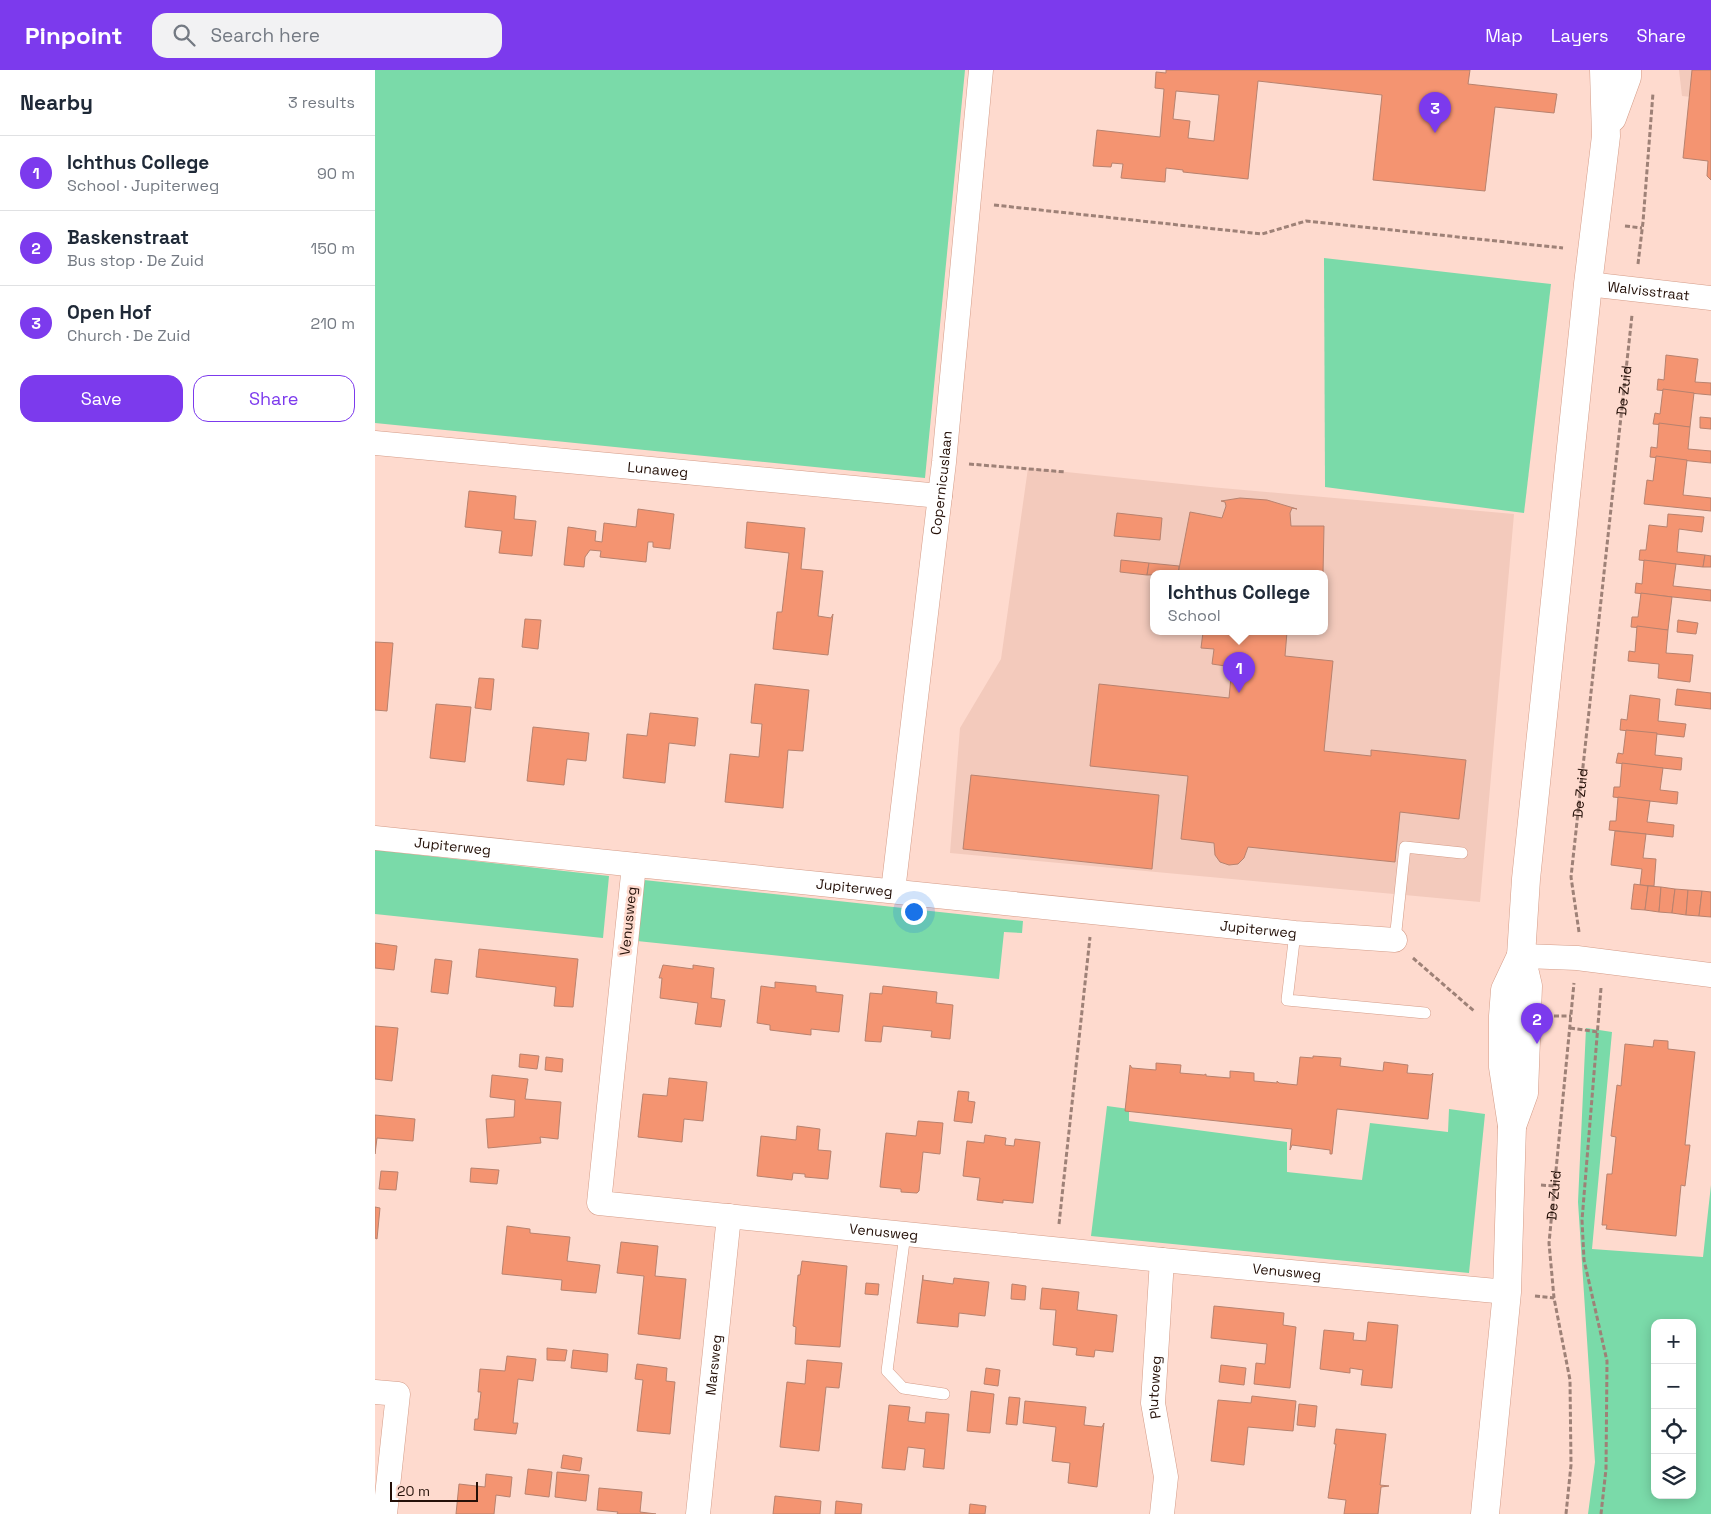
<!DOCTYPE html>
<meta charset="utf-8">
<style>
body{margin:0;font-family:"Space Grotesk",sans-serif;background:#f2f2f3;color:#1f2937}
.controls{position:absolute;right:15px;bottom:15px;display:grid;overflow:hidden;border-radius:10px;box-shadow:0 2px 12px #0003}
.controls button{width:45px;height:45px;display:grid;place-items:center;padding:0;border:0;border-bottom:1px solid #e0e1e3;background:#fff;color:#1f2937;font:25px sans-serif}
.scale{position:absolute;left:15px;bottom:12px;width:88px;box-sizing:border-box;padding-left:5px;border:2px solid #241008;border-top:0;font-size:14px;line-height:18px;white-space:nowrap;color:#241008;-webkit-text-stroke:4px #fedace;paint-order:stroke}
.you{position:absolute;left:538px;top:841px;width:18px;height:18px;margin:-12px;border:4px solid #fff;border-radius:50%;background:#1a73e8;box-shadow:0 0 0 8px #1a73e833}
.badge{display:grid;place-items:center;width:32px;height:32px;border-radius:50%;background:#7c3aed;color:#fff;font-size:16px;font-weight:700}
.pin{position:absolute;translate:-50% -41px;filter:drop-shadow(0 1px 2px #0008)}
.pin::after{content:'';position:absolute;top:26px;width:18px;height:15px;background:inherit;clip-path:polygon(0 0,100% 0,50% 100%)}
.popup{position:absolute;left:775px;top:500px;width:178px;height:65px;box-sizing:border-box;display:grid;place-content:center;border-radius:10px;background:#fff;filter:drop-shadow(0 1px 4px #0005);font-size:16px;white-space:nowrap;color:#747a83}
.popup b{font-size:19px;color:#1f2937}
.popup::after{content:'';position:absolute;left:50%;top:100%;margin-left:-10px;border:10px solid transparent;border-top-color:#fff}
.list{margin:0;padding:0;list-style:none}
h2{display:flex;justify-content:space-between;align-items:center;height:65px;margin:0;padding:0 20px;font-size:21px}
h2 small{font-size:16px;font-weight:400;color:#747a83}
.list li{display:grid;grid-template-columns:32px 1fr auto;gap:15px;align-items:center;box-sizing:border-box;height:75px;padding:0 20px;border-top:1px solid #e0e1e3}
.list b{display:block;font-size:19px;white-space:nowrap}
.list p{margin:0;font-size:16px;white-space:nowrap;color:#747a83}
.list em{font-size:16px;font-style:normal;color:#747a83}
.actions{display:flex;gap:10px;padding:15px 20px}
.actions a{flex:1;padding:11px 0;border:1px solid #7c3aed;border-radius:15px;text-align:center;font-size:18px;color:#7c3aed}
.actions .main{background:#7c3aed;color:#fff}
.icon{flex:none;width:28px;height:28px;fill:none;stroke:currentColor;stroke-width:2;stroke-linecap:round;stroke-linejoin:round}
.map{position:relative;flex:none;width:1336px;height:1444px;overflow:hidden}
header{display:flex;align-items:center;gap:30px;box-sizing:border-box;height:70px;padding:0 25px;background:#7c3aed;color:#fff}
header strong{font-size:24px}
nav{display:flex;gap:28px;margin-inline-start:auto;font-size:18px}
.search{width:350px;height:45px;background:#f2f2f3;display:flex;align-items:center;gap:12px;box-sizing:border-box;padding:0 18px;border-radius:15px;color:#747a83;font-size:19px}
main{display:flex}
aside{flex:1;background:#fff}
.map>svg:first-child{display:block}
</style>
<header>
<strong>Pinpoint</strong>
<div class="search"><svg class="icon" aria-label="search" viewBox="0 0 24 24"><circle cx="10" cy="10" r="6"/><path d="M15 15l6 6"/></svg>Search here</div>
<nav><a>Map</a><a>Layers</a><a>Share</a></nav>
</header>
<main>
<aside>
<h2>Nearby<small>3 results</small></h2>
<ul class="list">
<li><span class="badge">1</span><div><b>Ichthus College</b><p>School · Jupiterweg</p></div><em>90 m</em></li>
<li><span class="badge">2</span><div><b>Baskenstraat</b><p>Bus stop · De Zuid</p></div><em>150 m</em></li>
<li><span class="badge">3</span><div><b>Open Hof</b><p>Church · De Zuid</p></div><em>210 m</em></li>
</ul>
<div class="actions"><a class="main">Save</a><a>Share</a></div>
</aside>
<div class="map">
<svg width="1336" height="1444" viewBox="0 0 1336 1444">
<rect width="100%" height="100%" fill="#fedace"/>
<!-- built -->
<g fill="#f3cabc" fill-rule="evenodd">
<polygon points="1304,0 1336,0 1336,29 1307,26"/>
<path d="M653,398l182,19 304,27 -34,388 -530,-49 10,-125 41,-69zM779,504h170v58h-170z"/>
</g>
<!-- green -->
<g fill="#7adaa9" fill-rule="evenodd">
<polygon points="0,0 590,0 550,408 0,353"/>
<polygon points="949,188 1176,214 1149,443 950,417"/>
<polygon points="0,780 234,806 228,868 0,844"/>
<polygon points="269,810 648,851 647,863 629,862 624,909 262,871"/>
<path d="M1211,958l26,4 -20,217 111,8 8,-72v329h-123l7,-52 -17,-260zM1280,1253h37v172h-37z"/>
<polygon points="732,1036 754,1039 754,1051 912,1072 912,1102 987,1110 995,1053 1073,1062 1074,1039 1110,1044 1094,1203 716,1166"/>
</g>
<!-- building -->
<g fill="#f49471" stroke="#b8826e" fill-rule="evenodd">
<path d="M791,0h304l-2,14 89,10 -3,19 -59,-6 -10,84 -112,-11 9,-85 -124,-14 -10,98 -65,-7v-2l-17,-2 -1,14 -44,-4 2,-14 -11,-1 -1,4 -18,-1 4,-36 63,7 4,-48 -9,-1 1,-16 10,1zM801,21l43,4 -5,46 -26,-3 2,-17 -17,-2z"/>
<polygon points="1317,0 1336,0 1336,110 1332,106 1333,91 1308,88"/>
<polygon points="1291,285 1323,289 1320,312 1336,313 1336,325 1282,320 1283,309 1289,310"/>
<polygon points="1288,319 1319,323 1315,357 1278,354 1280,343 1285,344"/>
<polygon points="1325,347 1336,348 1336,359 1325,358"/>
<polygon points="1284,353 1315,357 1313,379 1336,381 1336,393 1275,387 1276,377 1282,378"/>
<polygon points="1281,386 1312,390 1308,425 1336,428 1336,441 1269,434 1272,410 1278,411"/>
<polygon points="94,421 141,426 139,449 161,451 157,486 124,483 127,461 90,457"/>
<polygon points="865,428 892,430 922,439 917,438 915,443 916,456 949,456 948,504 803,504 815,442 847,448 851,436 850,432 846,431"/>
<polygon points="263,439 299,444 295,479 278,477 278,472 273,472 271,492 225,487 226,481 215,480 210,487 209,497 189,495 193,457 221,461 220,471 227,472 229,453 261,457"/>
<polygon points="742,443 787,448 785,470 739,466"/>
<polygon points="1293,444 1329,447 1327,462 1304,459 1302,482 1330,485 1328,497 1264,490 1265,480 1271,480 1274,455 1292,457"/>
<polygon points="372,452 430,458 426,499 448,501 443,546 456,548 458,544 453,585 398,579 402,542 407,542 414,483 370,478"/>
<polygon points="1330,485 1336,486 1336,497 1328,497"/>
<polygon points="746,490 774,493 772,505 745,502"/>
<polygon points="1269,490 1301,494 1298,516 1336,520 1336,531 1260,523 1261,513 1267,514"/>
<polygon points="774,493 804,496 803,504 772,505"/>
<polygon points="1266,523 1297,527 1293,560 1256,557 1257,547 1263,547"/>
<polygon points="150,549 166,550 163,579 147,577"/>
<polygon points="1303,550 1323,553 1321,564 1302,562"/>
<polygon points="1262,556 1293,560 1291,583 1318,585 1315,612 1283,608 1284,594 1253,591 1254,581 1260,582"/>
<polygon points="828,562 912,562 910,586 958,591 949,681 996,686 996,680 1091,690 1084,749 1025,742 1020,792 873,777 869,788 863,794 854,795 845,792 840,785 839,773 806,769 813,706 715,696 724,614 854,628 857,597 837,594 839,579 826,578"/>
<polygon points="0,572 18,573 12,641 0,640"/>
<polygon points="104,608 119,609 116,640 100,638"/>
<polygon points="380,614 434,620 428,681 413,680 408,738 350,732 355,684 384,687 387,654 376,653"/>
<polygon points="1302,619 1336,623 1336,639 1300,635"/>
<polygon points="1255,625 1285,629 1283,651 1311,654 1309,667 1245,660 1246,649 1252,650"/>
<polygon points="61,634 96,637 90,692 55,688"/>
<polygon points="275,643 323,648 320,676 294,673 290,713 248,708 252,664 272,666"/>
<polygon points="158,657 214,663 211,691 192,689 189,715 152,711"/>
<polygon points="1251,660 1282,663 1280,685 1307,688 1306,700 1241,693 1243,683 1248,684"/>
<polygon points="1247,693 1288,698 1285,720 1303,722 1302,734 1238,727 1239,717 1245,717"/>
<polygon points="596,705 784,725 777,799 588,779"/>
<polygon points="1243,727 1275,731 1272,752 1299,755 1298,767 1234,760 1235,751 1241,751"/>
<polygon points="1240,761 1271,764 1268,788 1281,789 1279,816 1265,815 1267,799 1236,795"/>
<polygon points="1259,814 1273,816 1270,840 1256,839"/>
<polygon points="1273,816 1286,817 1284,842 1270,840"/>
<polygon points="1286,817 1300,819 1297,843 1284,842"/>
<polygon points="1300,819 1313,820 1311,845 1297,843"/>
<polygon points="1313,820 1327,821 1324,846 1311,845"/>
<polygon points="1327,821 1336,822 1336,847 1324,846"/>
<polygon points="0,873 22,876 19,900 0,898"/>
<polygon points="104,879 203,889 198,937 179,936 181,917 101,907"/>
<polygon points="60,889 77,891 73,924 56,922"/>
<polygon points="288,895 318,899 318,895 339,898 336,928 350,930 346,957 320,954 323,933 285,928 287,908 284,908"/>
<polygon points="400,912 441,916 441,922 468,925 464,962 436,959 436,965 395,960 395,955 382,953 386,916 400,918"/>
<polygon points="508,916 562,922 561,933 578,935 575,969 556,967 557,961 508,956 506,972 490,971 495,923 507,924"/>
<polygon points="0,956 23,958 17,1011 0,1009"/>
<polygon points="1279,970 1293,971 1293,979 1320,982 1310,1075 1315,1075 1310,1116 1306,1115 1301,1166 1231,1159 1232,1155 1227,1155 1232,1104 1237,1104 1241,1067 1236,1066 1242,1015 1246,1016 1250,974 1278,977"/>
<polygon points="145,984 164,986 162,999 144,997"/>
<polygon points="938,986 966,988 965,996 1008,1001 1009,992 1033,995 1032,1003 1056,1005 1058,1003 1053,1049 962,1039 957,1084 955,1084 955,1080 917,1075 915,1080 917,1059 750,1041 755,995 757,998 781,1000 781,993 806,995 805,1003 829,1005 831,1004 831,1006 855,1008 855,1001 879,1003 879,1011 902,1013 902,1011 904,1013 922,1015 925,987 938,988"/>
<polygon points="171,987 188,989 187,1002 170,1000"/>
<polygon points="117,1005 153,1009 150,1029 186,1032 183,1069 165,1067 166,1073 113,1078 111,1049 139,1047 140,1030 115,1027"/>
<polygon points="294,1008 332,1012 328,1051 309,1049 307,1072 263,1067 268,1024 292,1026"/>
<polygon points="583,1021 594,1022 593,1031 600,1032 597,1053 579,1051"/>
<polygon points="0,1045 40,1049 38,1071 2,1068 0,1084"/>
<polygon points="543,1051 568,1053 565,1084 548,1082 544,1121 542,1123 526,1122 526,1119 505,1117 511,1063 541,1066"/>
<polygon points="422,1056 445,1059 443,1080 456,1081 453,1109 430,1107 430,1104 418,1103 417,1110 382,1106 386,1066 421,1070"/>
<polygon points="610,1065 631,1068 630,1075 639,1076 640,1069 665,1072 658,1133 628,1130 628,1133 602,1130 605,1108 588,1106 592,1071 609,1073"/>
<polygon points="96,1098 124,1100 122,1114 95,1112"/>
<polygon points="6,1101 23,1102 21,1120 4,1119"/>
<polygon points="0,1137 5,1138 2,1169 0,1168"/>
<polygon points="132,1156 155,1159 155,1163 195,1167 192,1191 225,1195 221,1223 186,1220 187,1210 127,1204"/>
<polygon points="246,1172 283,1176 280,1206 311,1209 305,1269 263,1264 269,1206 242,1203"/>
<polygon points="427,1191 472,1196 465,1277 420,1274 421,1257 418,1256 423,1205 425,1205"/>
<polygon points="548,1205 548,1210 578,1214 579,1208 614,1212 610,1246 584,1243 583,1257 542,1253"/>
<polygon points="491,1213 504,1214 503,1225 490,1224"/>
<polygon points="637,1214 651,1216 650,1230 636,1229"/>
<polygon points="667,1218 704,1222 702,1240 742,1245 738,1282 720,1280 719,1287 701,1285 702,1278 678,1275 681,1240 665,1239"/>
<polygon points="839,1236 909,1243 908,1255 921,1257 915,1318 879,1314 881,1293 890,1294 892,1274 836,1268"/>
<polygon points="993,1252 1023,1255 1017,1318 986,1315 988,1300 975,1298 975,1303 945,1299 949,1260 979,1263 978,1270 991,1271"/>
<polygon points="172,1278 192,1280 190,1291 172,1290"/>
<polygon points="198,1280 233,1284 232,1302 196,1298"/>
<polygon points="132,1286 161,1289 158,1311 143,1309 138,1353 143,1353 141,1364 99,1360 100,1349 103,1349 106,1322 103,1322 105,1299 130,1301"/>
<polygon points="432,1290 467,1293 464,1318 451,1317 444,1381 405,1377 412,1312 430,1314"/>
<polygon points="262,1294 292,1298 291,1311 300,1312 295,1364 262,1361 268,1310 260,1309"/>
<polygon points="846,1295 871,1298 869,1315 844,1312"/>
<polygon points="611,1298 625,1300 623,1316 609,1314"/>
<polygon points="596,1321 619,1324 615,1363 592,1361"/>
<polygon points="877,1326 921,1331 918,1361 873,1357 869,1395 836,1391 843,1330 876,1333"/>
<polygon points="634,1327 645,1328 642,1355 631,1354"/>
<polygon points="650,1331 711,1337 709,1355 727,1357 729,1353 722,1417 693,1413 695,1393 677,1391 681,1357 648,1353"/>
<polygon points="924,1334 942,1336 940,1357 922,1355"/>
<polygon points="514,1335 535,1337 533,1351 550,1353 551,1342 574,1344 569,1399 548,1397 550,1379 533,1377 530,1400 507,1398"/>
<polygon points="961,1359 1011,1364 1005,1415 1014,1416 1006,1417 1003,1444 969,1444 971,1430 953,1428 961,1374 959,1374"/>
<polygon points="188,1385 207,1388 205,1401 186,1398"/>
<polygon points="153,1399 177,1402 174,1427 150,1424"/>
<polygon points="182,1402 214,1405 211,1431 180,1427"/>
<polygon points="111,1404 137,1407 135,1427 121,1425 119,1444 81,1444 84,1414 110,1417"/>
<polygon points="224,1418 267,1422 265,1442 281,1444 242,1444 243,1442 222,1440"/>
<polygon points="400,1426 446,1431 445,1444 398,1444"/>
<polygon points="461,1431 487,1434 486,1444 460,1444"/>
<polygon points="595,1434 611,1436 610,1444 594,1444"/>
</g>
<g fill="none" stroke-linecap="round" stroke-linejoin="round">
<!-- lane casing -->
<g stroke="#d49c88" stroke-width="12">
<g id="lane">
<polyline points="920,863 912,930 1050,943"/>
<polyline points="1020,870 1030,777 1087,783"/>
<polyline points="530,1164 512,1301 528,1318 569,1324"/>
</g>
</g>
<!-- street casing -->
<g stroke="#d49c88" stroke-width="25">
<g id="street">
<path id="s3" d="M1213,214l123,14"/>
<path id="s4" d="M0,373l565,53"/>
<path id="s5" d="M0,768l920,95 100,7"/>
<path id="s6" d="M259,795l-35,338 563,57 345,32"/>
<path id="s7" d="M518,821l51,-429 37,-392"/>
<polyline points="1146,886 1202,888 1336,905"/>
<polyline points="0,1322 23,1324 10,1444"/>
<path id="s8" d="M323,1444l31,-298"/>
<path id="s9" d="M787,1444l4,-37 -13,-74 9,-143"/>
</g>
</g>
<!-- secondary casing -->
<g stroke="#d49c88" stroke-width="29">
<g id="secondary">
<polyline points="1237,48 1252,7 1252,0"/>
<polyline points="1137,1056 1149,1023 1153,916 1146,886 1151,809 1213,214 1231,66 1229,0"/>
<polyline points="1110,1444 1132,1222 1137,1056 1128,997 1128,946 1130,920 1146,886"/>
</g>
</g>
<!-- path -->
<g stroke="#9e8177" stroke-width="3" stroke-dasharray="5 2.5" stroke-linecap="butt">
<polyline points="619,135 887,164 931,151 1188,178"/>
<polyline points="1250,156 1267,158"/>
<polyline points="1263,194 1268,152 1278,23"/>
<polyline points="594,394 691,402"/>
<path id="s1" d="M1204,862l-8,-55 61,-562"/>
<polyline points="1038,888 1099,941"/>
<polyline points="1226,918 1207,1150 1209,1190 1232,1291 1231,1399 1226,1444"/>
<polyline points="1179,946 1196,946"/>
<polyline points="1195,958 1223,962"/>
<polyline points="1166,1115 1179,1116"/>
<polyline points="684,1154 715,867"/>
<polyline points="1160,1226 1179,1228"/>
<path id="s2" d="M1191,1444l5,-49 -1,-85 -16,-82 -5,-55 25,-260"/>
</g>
<!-- lane -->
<use href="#lane" stroke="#fff" stroke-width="11"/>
<!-- street -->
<use href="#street" stroke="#fff" stroke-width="24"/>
<!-- secondary -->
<use href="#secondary" stroke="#fff" stroke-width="28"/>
</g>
<g text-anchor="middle" stroke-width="5" stroke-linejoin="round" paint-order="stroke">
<!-- street labels -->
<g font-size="14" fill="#241008" stroke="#fedace">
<text dy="5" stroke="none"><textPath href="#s3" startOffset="61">Walvisstraat</textPath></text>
<text dy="5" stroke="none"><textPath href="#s1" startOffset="545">De Zuid</textPath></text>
<text dy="5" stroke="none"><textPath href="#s4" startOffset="284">Lunaweg</textPath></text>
<text dy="5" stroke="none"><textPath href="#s7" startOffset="411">Copernicuslaan</textPath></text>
<text dy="5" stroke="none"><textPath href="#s1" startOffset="140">De Zuid</textPath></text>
<text dy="5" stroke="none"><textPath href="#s5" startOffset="78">Jupiterweg</textPath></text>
<text dy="5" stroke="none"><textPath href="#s5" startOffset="482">Jupiterweg</textPath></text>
<text transform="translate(253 851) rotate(-84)" y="5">Venusweg</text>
<text dy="5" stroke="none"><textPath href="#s5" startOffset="888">Jupiterweg</textPath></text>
<text dy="5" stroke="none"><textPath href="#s2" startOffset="321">De Zuid</textPath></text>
<text dy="5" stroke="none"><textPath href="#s6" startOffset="626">Venusweg</textPath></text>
<text dy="5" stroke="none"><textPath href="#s6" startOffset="1031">Venusweg</textPath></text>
<text dy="5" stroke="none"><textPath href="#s8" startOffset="150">Marsweg</textPath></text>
<text dy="5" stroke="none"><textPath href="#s9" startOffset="128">Plutoweg</textPath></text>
</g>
</g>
</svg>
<div class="controls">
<button>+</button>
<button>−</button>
<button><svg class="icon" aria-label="locate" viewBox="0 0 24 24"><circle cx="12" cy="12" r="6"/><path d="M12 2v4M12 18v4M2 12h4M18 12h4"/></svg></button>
<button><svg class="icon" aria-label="layers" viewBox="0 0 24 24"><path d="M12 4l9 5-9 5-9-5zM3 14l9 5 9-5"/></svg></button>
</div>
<div class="scale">20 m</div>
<div class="you"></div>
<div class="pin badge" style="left:864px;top:623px">1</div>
<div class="popup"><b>Ichthus College</b>School</div>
<div class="pin badge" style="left:1162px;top:974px">2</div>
<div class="pin badge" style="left:1060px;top:63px">3</div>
</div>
</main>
